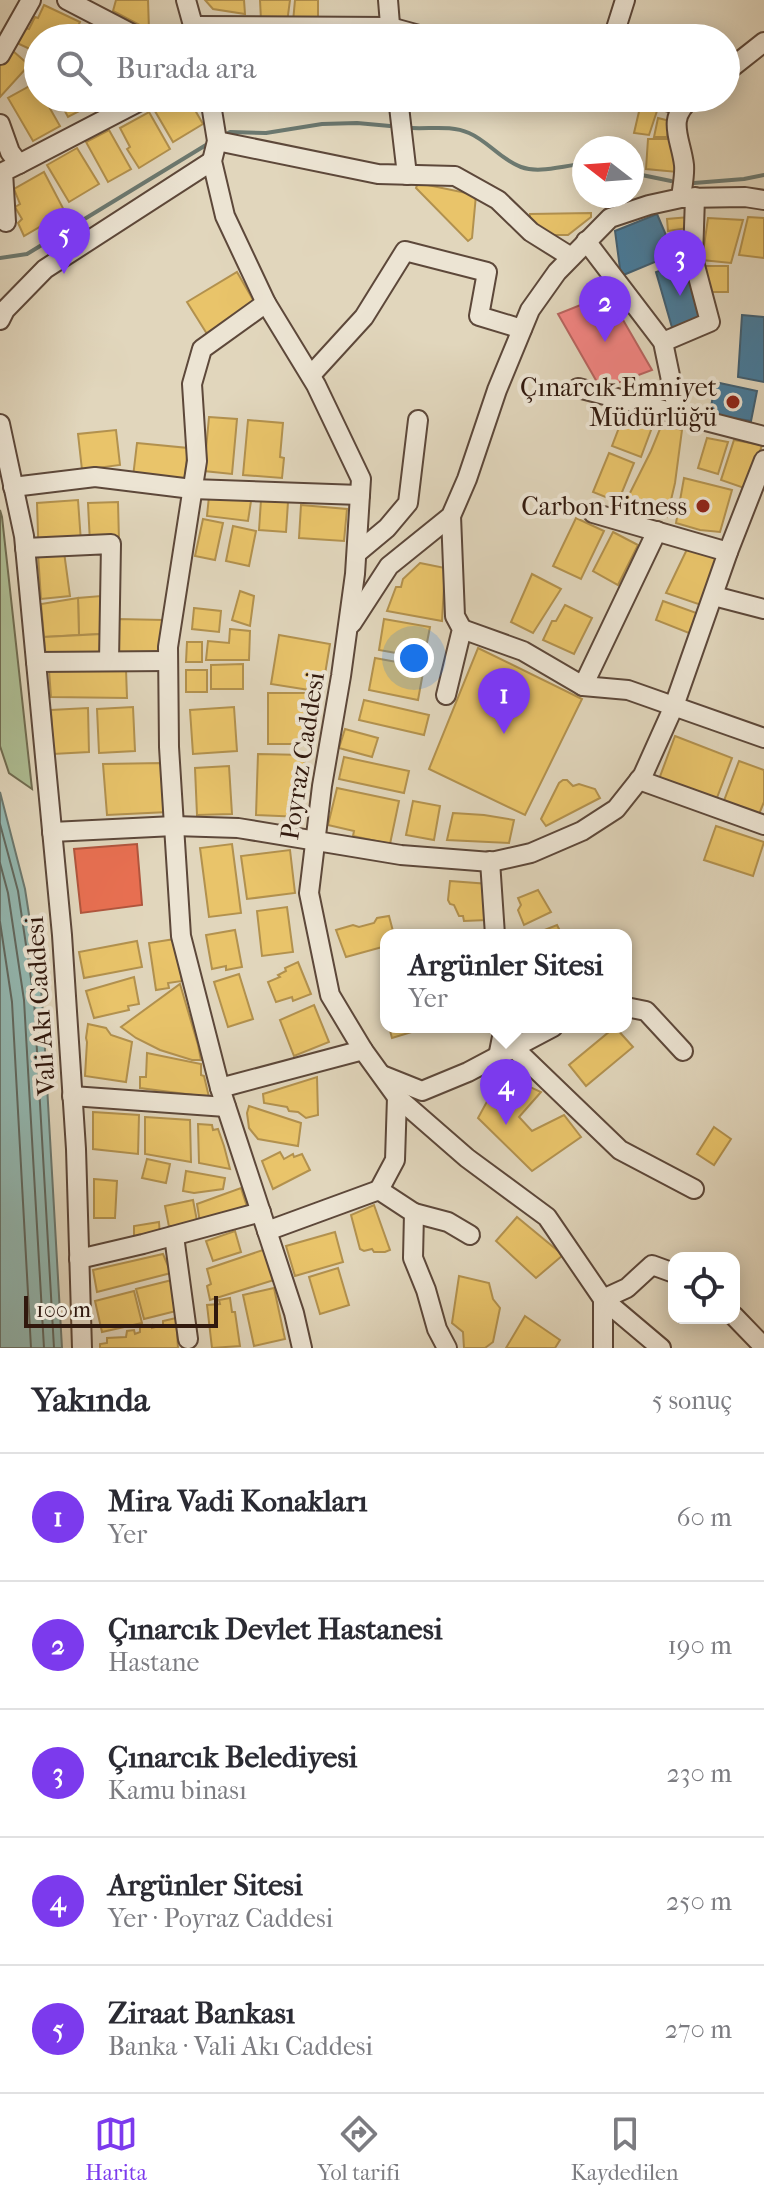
<!DOCTYPE html>
<html lang="tr">
<meta charset="utf-8">
<style>
body{margin:0;font-family:"IM FELL French Canon",serif;background:#f7f7f7;color:#2b2b33}
.controls{position:absolute;right:24px;bottom:24px;display:grid;overflow:hidden;border-radius:16px;box-shadow:0 4px 20px #0003}
.controls button{width:72px;height:72px;display:grid;place-items:center;padding:0;border:0;border-bottom:2px solid #e1e1e2;background:#fff;color:#2b2b33;font:40px sans-serif}
.compass{position:absolute;left:572px;top:136px;width:72px;height:72px;border-radius:50%;background:#fff;box-shadow:0 4px 20px #0003;rotate:287deg}
.scale{position:absolute;left:24px;bottom:20px;width:194px;box-sizing:border-box;padding-left:8px;border:4px solid #31190e;border-top:0;font-size:22px;line-height:28px;white-space:nowrap;color:#31190e;-webkit-text-stroke:6px #ece4d3;paint-order:stroke}
.you{position:absolute;left:414px;top:658px;width:28px;height:28px;margin:-20px;border:6px solid #fff;border-radius:50%;background:#1a73e8;box-shadow:0 0 0 12px #1a73e833}
.badge{display:grid;place-items:center;width:52px;height:52px;border-radius:50%;background:#7c3aed;color:#fff;font-size:26px;font-weight:700}
.pin{position:absolute;translate:-50% -66px;filter:drop-shadow(0 2px 4px #0008)}
.pin::after{content:'';position:absolute;top:42px;width:28px;height:24px;background:inherit;clip-path:polygon(0 0,100% 0,50% 100%)}
.popup{position:absolute;left:380px;top:929px;width:252px;height:104px;box-sizing:border-box;display:grid;place-content:center;border-radius:16px;background:#fff;filter:drop-shadow(0 2px 6px #0005);font-size:26px;white-space:nowrap;color:#7c7c81}
.popup b{font-size:30px;color:#2b2b33}
.popup::after{content:'';position:absolute;left:50%;top:100%;margin-left:-16px;border:16px solid transparent;border-top-color:#fff}
.list{margin:0;padding:0;list-style:none}
h2{display:flex;justify-content:space-between;align-items:center;height:104px;margin:0;padding:0 32px;font-size:34px}
h2 small{font-size:26px;font-weight:400;color:#7c7c81}
.list li{display:grid;grid-template-columns:52px 1fr auto;gap:24px;align-items:center;box-sizing:border-box;height:128px;padding:0 32px;border-top:2px solid #e1e1e2}
.list b{display:block;font-size:30px;white-space:nowrap}
.list p{margin:0;font-size:26px;white-space:nowrap;color:#7c7c81}
.list em{font-size:26px;font-style:normal;color:#7c7c81}
.icon{flex:none;width:44px;height:44px;fill:none;stroke:currentColor;stroke-width:2;stroke-linecap:round;stroke-linejoin:round}
.map{position:relative;flex:none;width:764px;height:1348px;overflow:hidden}
.search{position:absolute;background:#fff;box-shadow:0 4px 20px #0003;left:24px;right:24px;top:24px;height:88px;display:flex;align-items:center;gap:20px;box-sizing:border-box;padding:0 28px;border-radius:44px;color:#7c7c81;font-size:30px}
.sheet{height:744px;background:#fff}
nav{display:flex;justify-content:space-around;align-items:center;box-sizing:border-box;height:112px;border-top:2px solid #e1e1e2;background:#fff;font-size:22px;color:#7c7c81}
nav a{display:grid;justify-items:center;gap:4px}
nav .on{color:#7c3aed}
.map>svg:first-child{display:block}
</style>
<div class="map">
<svg width="764" height="1348" viewBox="0 0 764 1348">
<rect width="100%" height="100%" fill="#e1d6bc"/>
<filter id="stains"><feTurbulence type="fractalNoise" baseFrequency=".0025" numOctaves="4"/><feColorMatrix values="0 0 0 0 .2 0 0 0 0 .09 0 0 0 0 .02 0 0 0 .5 -.17"/></filter>
<radialGradient id="worn" r=".72"><stop offset=".6" stop-color="#630" stop-opacity="0"/><stop offset="1" stop-color="#630" stop-opacity=".3"/></radialGradient>
<!-- green -->
<polygon fill="#aebe94" stroke="#706c51" stroke-width="2" points="0,510 2,517 32,789 9,773 0,746"/>
<!-- water -->
<polygon fill="#94b9b2" stroke="#6c7970" stroke-width="2" points="0,792 25,889 42,998 62,1348 0,1348"/>
<!-- homes -->
<g fill="#e9c46a" stroke="#b2914e" stroke-width="2">
<polygon points="116,0 148,0 149,30 113,11"/>
<polygon points="205,0 244,0 245,14 213,9"/>
<polygon points="260,0 290,0 287,23 261,20"/>
<polygon points="295,0 318,0 318,21 293,22"/>
<polygon points="44,5 80,22 74,35 67,32 63,38 38,38 38,45 34,51 17,43 25,28 29,29 35,17 38,18"/>
<polygon points="13,51 29,65 0,97 0,65"/>
<polygon points="35,83 38,88 38,98 44,98 60,126 33,141 8,98"/>
<polygon points="58,98 104,98 68,117"/>
<polygon points="165,98 188,98 203,124 173,142 152,106"/>
<polygon points="641,103 658,108 649,135 634,133"/>
<polygon points="149,112 170,149 139,168 127,149 130,147 120,128"/>
<polygon points="658,118 670,121 667,137 654,137"/>
<polygon points="109,130 131,169 108,182 86,142"/>
<polygon points="648,139 674,139 677,172 646,169"/>
<polygon points="77,148 99,184 69,202 47,165"/>
<polygon points="44,172 65,212 24,236 18,223 22,219 15,207 20,204 14,189"/>
<polygon points="418,183 476,195 472,238 468,241 416,188"/>
<polygon points="591,213 591,217 568,235 550,235 530,220 530,214"/>
<polygon points="689,217 688,228 668,231 667,219"/>
<polygon points="748,217 764,218 764,258 739,255"/>
<polygon points="708,218 743,220 731,263 702,260"/>
<polygon points="703,266 728,266 728,292 709,292"/>
<polygon points="237,272 256,305 207,334 187,302"/>
<polygon points="625,412 654,422 641,457 612,446"/>
<polygon points="209,417 237,419 232,474 204,471"/>
<polygon points="248,420 283,423 280,457 284,458 282,478 243,475"/>
<polygon points="662,424 682,430 675,483 667,517 625,503 651,451"/>
<polygon points="116,430 120,465 82,470 78,434"/>
<polygon points="707,438 728,442 718,474 698,468"/>
<polygon points="734,440 762,445 747,489 721,480"/>
<polygon points="137,443 188,448 184,483 133,477"/>
<polygon points="609,453 634,463 618,502 593,492"/>
<polygon points="684,478 732,490 720,532 700,530 676,523"/>
<polygon points="209,496 251,501 248,521 207,516"/>
<polygon points="78,500 81,542 40,545 39,564 37,503"/>
<polygon points="261,500 288,502 286,532 259,530"/>
<polygon points="118,502 119,541 90,543 88,503"/>
<polygon points="301,505 347,509 344,541 299,538"/>
<polygon points="576,518 604,531 581,579 553,566"/>
<polygon points="203,519 223,523 215,560 195,556"/>
<polygon points="233,526 256,531 249,566 226,561"/>
<polygon points="613,532 638,545 618,585 593,571"/>
<polygon points="690,543 722,553 707,607 666,593"/>
<polygon points="64,552 70,596 41,599 38,554"/>
<polygon points="420,563 445,568 442,621 387,611 396,587 401,587 403,579"/>
<polygon points="532,574 561,589 533,633 511,622"/>
<polygon points="240,591 254,596 250,626 232,620"/>
<polygon points="101,596 102,634 79,635 78,598"/>
<polygon points="78,598 79,635 44,637 41,604"/>
<polygon points="663,601 702,615 694,635 656,620"/>
<polygon points="565,605 592,618 574,654 543,640 552,621 556,621"/>
<polygon points="194,608 221,611 219,632 192,629"/>
<polygon points="117,619 164,620 163,658 116,657"/>
<polygon points="384,619 430,627 424,658 379,650"/>
<polygon points="230,629 250,631 249,660 206,660 208,641 229,643"/>
<polygon points="102,634 103,656 46,660 44,637"/>
<polygon points="279,635 330,644 322,692 271,684"/>
<polygon points="187,642 202,642 202,662 186,662"/>
<polygon points="478,648 582,699 525,815 429,769"/>
<polygon points="375,658 424,667 418,700 369,690"/>
<polygon points="243,664 243,689 211,689 211,665"/>
<polygon points="126,669 127,698 51,697 49,670"/>
<rect x="186" y="670" width="21" height="22"/>
<rect x="268" y="693" width="41" height="51"/>
<polygon points="364,700 429,715 424,735 359,720"/>
<polygon points="133,707 135,751 99,753 97,709"/>
<polygon points="234,707 237,751 193,754 190,710"/>
<polygon points="88,708 89,752 53,754 51,710"/>
<polygon points="345,729 378,738 372,757 339,748"/>
<polygon points="675,736 732,758 715,803 658,782"/>
<polygon points="258,754 305,755 302,817 256,815"/>
<polygon points="344,757 409,771 404,793 339,779"/>
<polygon points="739,761 764,770 764,802 757,819 722,806"/>
<polygon points="162,763 168,812 107,815 103,764"/>
<polygon points="229,766 232,814 197,815 195,768"/>
<polygon points="563,780 567,780 573,786 579,784 595,789 600,798 546,826 541,819 559,783"/>
<polygon points="337,788 399,801 390,844 353,836 354,831 328,825"/>
<polygon points="413,801 440,806 434,840 406,835"/>
<polygon points="453,813 484,815 514,820 509,843 447,840"/>
<polygon points="716,826 764,842 753,876 704,860"/>
<polygon points="232,844 241,913 209,917 200,848"/>
<polygon points="290,850 295,893 247,899 241,856"/>
<polygon points="450,881 489,884 487,920 464,921 463,916 459,916 454,905 450,904 448,900"/>
<polygon points="538,890 551,912 524,925 518,910 521,905 518,898"/>
<polygon points="287,907 293,952 262,956 257,911"/>
<polygon points="389,916 394,935 386,935 386,946 346,957 336,930 353,925 359,927 374,923 377,918"/>
<polygon points="557,925 562,935 532,935"/>
<polygon points="235,930 242,967 226,970 226,966 212,969 206,935"/>
<polygon points="175,939 182,981 168,983 169,988 156,990 149,943"/>
<polygon points="137,941 142,967 84,978 79,952"/>
<polygon points="298,962 311,994 293,1001 292,997 276,1002 268,982 280,977 278,975 286,971 285,968"/>
<polygon points="239,974 253,1019 228,1027 214,982"/>
<polygon points="134,977 139,1004 128,1006 129,1010 94,1018 86,991"/>
<polygon points="180,984 198,1045 201,1060 192,1060 160,1050 136,1038 121,1027"/>
<polygon points="314,1005 329,1042 294,1056 280,1020"/>
<polygon points="88,1024 106,1028 111,1035 132,1042 126,1082 85,1076 87,1042 86,1038"/>
<polygon points="389,1027 428,1027 392,1038"/>
<polygon points="615,1027 633,1047 586,1086 569,1065"/>
<polygon points="147,1053 201,1064 201,1075 204,1076 209,1097 140,1088 140,1077 146,1077"/>
<polygon points="502,1074 541,1092 519,1117 532,1131 564,1115 581,1137 532,1171 478,1118"/>
<polygon points="317,1077 318,1115 306,1118 298,1112 289,1111 287,1107 264,1103 263,1094"/>
<polygon points="249,1106 301,1123 298,1146 258,1139 249,1128 247,1113"/>
<polygon points="93,1112 139,1115 138,1154 93,1149"/>
<polygon points="145,1117 190,1120 191,1162 145,1154"/>
<polygon points="198,1124 212,1125 213,1130 218,1129 224,1146 230,1169 199,1163"/>
<polygon points="714,1127 731,1139 714,1165 697,1154"/>
<polygon points="280,1152 284,1159 293,1154 294,1157 302,1154 310,1170 273,1189 262,1161"/>
<polygon points="147,1159 170,1164 166,1183 142,1178"/>
<polygon points="186,1171 225,1178 223,1189 194,1193 183,1191"/>
<polygon points="94,1179 117,1181 115,1218 94,1218"/>
<polygon points="241,1188 249,1213 201,1229 197,1204"/>
<polygon points="193,1200 198,1226 170,1232 165,1206"/>
<polygon points="374,1205 390,1250 385,1252 374,1252 372,1249 364,1251 360,1249 351,1215"/>
<polygon points="517,1217 563,1255 536,1278 496,1241"/>
<polygon points="159,1222 160,1236 134,1243 134,1226"/>
<polygon points="235,1231 241,1252 213,1261 206,1241"/>
<polygon points="335,1232 343,1262 295,1276 286,1246"/>
<polygon points="266,1249 277,1279 210,1300 207,1286 211,1284 207,1269"/>
<polygon points="163,1254 171,1273 97,1292 93,1270"/>
<polygon points="338,1268 349,1305 320,1314 309,1277"/>
<polygon points="459,1276 489,1283 493,1299 500,1308 493,1342 485,1348 464,1348 463,1332 452,1323"/>
<polygon points="172,1280 180,1310 144,1319 136,1289"/>
<polygon points="274,1288 285,1339 254,1346 243,1295"/>
<polygon points="134,1291 142,1323 102,1332 95,1301"/>
<polygon points="230,1298 232,1312 235,1312 240,1346 212,1348 207,1305 220,1304 219,1300"/>
<polygon points="525,1316 560,1340 555,1348 506,1348"/>
<polygon points="176,1318 178,1348 100,1348 100,1344 107,1343 107,1338 126,1337 127,1331 134,1330 135,1334 140,1332 140,1327 152,1325 152,1328 163,1325 163,1321"/>
</g>
<!-- shops -->
<polygon fill="#e76f51" stroke="#b0553d" stroke-width="2" points="137,844 142,905 81,913 74,849"/>
<!-- health -->
<polygon fill="#f28482" stroke="#b8645f" stroke-width="2" points="608,294 652,370 601,389 558,314"/>
<!-- public -->
<g fill="#457b9d" stroke="#3f5e72" stroke-width="2">
<polygon points="657,214 674,254 621,276 615,231"/>
<polygon points="686,261 705,320 673,331 656,272"/>
<polygon points="742,315 764,317 764,382 738,377"/>
<polygon points="715,382 757,391 751,421 710,414"/>
</g>
<g fill="none" stroke-linecap="round" stroke-linejoin="round">
<!-- shore -->
<g stroke="#626960" stroke-width="2">
<polyline points="0,824 18,891 34,999 54,1348"/>
<polyline points="0,863 8,893 24,1000 44,1348"/>
<polyline points="0,922 12,1002 31,1348"/>
</g>
<!-- stream -->
<g stroke="#6c7970" stroke-width="4">
<path d="M412,128c19,1 39,-3 57,5 19,8 32,27 52,34 19,7 43,-2 63,-3"/>
<polyline points="228,133 230,132 266,133 322,124 357,123 390,126"/>
<polyline points="632,173 671,181"/>
<polyline points="694,183 744,179 764,175"/>
<polyline points="0,258 27,254 206,145"/>
</g>
<!-- minor casing -->
<g stroke="#5d483a" stroke-width="22">
<g id="minor">
<polyline points="67,0 140,38"/>
<polyline points="186,0 196,36"/>
<polyline points="388,0 391,37"/>
<polyline points="194,26 390,27 430,38"/>
<polyline points="613,38 625,0"/>
<polyline points="0,55 31,0"/>
<polyline points="726,72 764,42"/>
<polyline points="210,98 217,141 212,161 225,216 266,303 316,385 361,479 355,574 341,676 322,786 309,893 330,995 363,1050 397,1097 467,1158 547,1217 603,1299 603,1348"/>
<polyline points="398,98 407,175"/>
<polyline points="655,98 682,105"/>
<polyline points="0,124 10,152 19,164 3,172 6,222"/>
<polyline points="217,141 378,174 455,176 498,200 531,232 571,257"/>
<polyline points="19,164 146,98"/>
<polyline points="683,198 745,197 764,200"/>
<polyline points="586,241 663,342 678,414"/>
<polyline points="266,303 202,349 192,384 197,461 168,647 169,747 181,936 220,1088 294,1313 302,1348"/>
<polyline points="0,320 5,310 45,269 212,161"/>
<polyline points="663,342 710,322 693,258 695,197"/>
<polyline points="311,375 364,317 405,251 487,272 479,316 522,329"/>
<polyline points="578,388 764,436"/>
<polyline points="0,424 24,536 62,935 76,1149 82,1348"/>
<polyline points="13,487 95,477 192,489 360,495"/>
<polyline points="593,513 728,552"/>
<polyline points="25,548 111,544 109,661"/>
<polyline points="357,553 387,528 408,503 418,420"/>
<polyline points="714,596 764,609"/>
<path d="M352,623l37,-57 62,-50 16,-37 30,-89 33,-80 27,-38 53,-54 39,-13 32,-7c1,-10 4,-23 3,-33 -3,-27 -19,-46 8,-67"/>
<polyline points="462,629 523,651 583,686 628,690 764,738"/>
<polyline points="36,662 168,661"/>
<polyline points="583,686 657,531"/>
<polyline points="446,695 462,629 455,616 451,516"/>
<polyline points="639,780 764,825"/>
<polyline points="52,832 174,826 238,828 401,855 491,862 531,853 582,831 616,809 643,775 674,706 728,552 764,460"/>
<polyline points="490,861 495,935"/>
<polyline points="626,1007 646,1011 683,1051"/>
<polyline points="514,1048 620,1150 694,1189"/>
<polyline points="498,1057 504,1027"/>
<polyline points="382,1075 422,1091 468,1072 553,1027"/>
<polyline points="220,1088 363,1050"/>
<polyline points="72,1096 226,1107"/>
<polyline points="379,1190 395,1160 397,1097"/>
<polyline points="414,1213 448,1222 470,1235"/>
<polyline points="267,1231 379,1190 414,1213 413,1258 426,1290 437,1329 447,1348"/>
<polyline points="174,1236 188,1339"/>
<polyline points="79,1259 143,1244 261,1212"/>
<polyline points="734,1316 764,1347"/>
<polyline points="661,1348 603,1299 627,1288 652,1265 674,1273"/>
</g>
</g>
<!-- minor -->
<use href="#minor" stroke="#ece4d3" stroke-width="18"/>
</g>
<!-- markers -->
<g fill="#8f2418" stroke="#ece4d3" stroke-width="3">
<circle cx="733" cy="402" r="8"/>
<circle cx="703" cy="506" r="8"/>
</g>
<g text-anchor="middle" stroke-width="8" stroke-linejoin="round" paint-order="stroke">
<!-- poi labels -->
<g font-size="26" fill="#31190e" stroke="#ece4d3" text-anchor="end">
<text x="717" y="396">Çınarcık Emniyet<tspan x="717" dy="30">Müdürlüğü</tspan></text>
<text x="687" y="515">Carbon Fitness</text>
</g>
<!-- street labels -->
<g font-size="26" fill="#31190e" stroke="#ece4d3">
<text transform="translate(302 756) rotate(-81)" y="9">Poyraz Caddesi</text>
<text transform="translate(40 1006) rotate(-94)" y="9">Vali Akı Caddesi</text>
</g>
</g>
<rect width="100%" height="100%" filter="url(#stains)"/>
<rect width="100%" height="100%" fill="url(#worn)"/>
</svg>
<div class="controls">
<button><svg class="icon" aria-label="locate" viewBox="0 0 24 24"><circle cx="12" cy="12" r="6"/><path d="M12 2v4M12 18v4M2 12h4M18 12h4"/></svg></button>
</div>
<svg class="compass" viewBox="-18 -18 36 36"><path d="M0-13l5 13h-10z" fill="#e53935"/><path d="M0 13l5-13h-10z" fill="#7c7c81"/></svg>
<div class="scale">100 m</div>
<div class="you"></div>
<div class="pin badge" style="left:504px;top:734px">1</div>
<div class="pin badge" style="left:605px;top:342px">2</div>
<div class="pin badge" style="left:680px;top:296px">3</div>
<div class="pin badge" style="left:506px;top:1125px">4</div>
<div class="popup"><b>Argünler Sitesi</b>Yer</div>
<div class="pin badge" style="left:64px;top:274px">5</div>
<div class="search"><svg class="icon" aria-label="search" viewBox="0 0 24 24"><circle cx="10" cy="10" r="6"/><path d="M15 15l6 6"/></svg>Burada ara</div>
</div>
<section class="sheet">
<h2>Yakında<small>5 sonuç</small></h2>
<ul class="list">
<li><span class="badge">1</span><div><b>Mira Vadi Konakları</b><p>Yer</p></div><em>60 m</em></li>
<li><span class="badge">2</span><div><b>Çınarcık Devlet Hastanesi</b><p>Hastane</p></div><em>190 m</em></li>
<li><span class="badge">3</span><div><b>Çınarcık Belediyesi</b><p>Kamu binası</p></div><em>230 m</em></li>
<li><span class="badge">4</span><div><b>Argünler Sitesi</b><p>Yer · Poyraz Caddesi</p></div><em>250 m</em></li>
<li><span class="badge">5</span><div><b>Ziraat Bankası</b><p>Banka · Vali Akı Caddesi</p></div><em>270 m</em></li>
</ul>
</section>
<nav>
<a class="on"><svg class="icon" aria-label="map" viewBox="0 0 24 24"><path d="M3 6l6-2 6 2 6-2v14l-6 2-6-2-6 2zM9 4v14M15 6v14"/></svg>Harita</a>
<a><svg class="icon" aria-label="directions" viewBox="0 0 24 24"><path d="M12 3l9 9-9 9-9-9zM9 14v-3h6M13 9l2 2-2 2"/></svg>Yol tarifi</a>
<a><svg class="icon" aria-label="saved" viewBox="0 0 24 24"><path d="M7 4h10v16l-5-4-5 4z"/></svg>Kaydedilen</a>
</nav>
